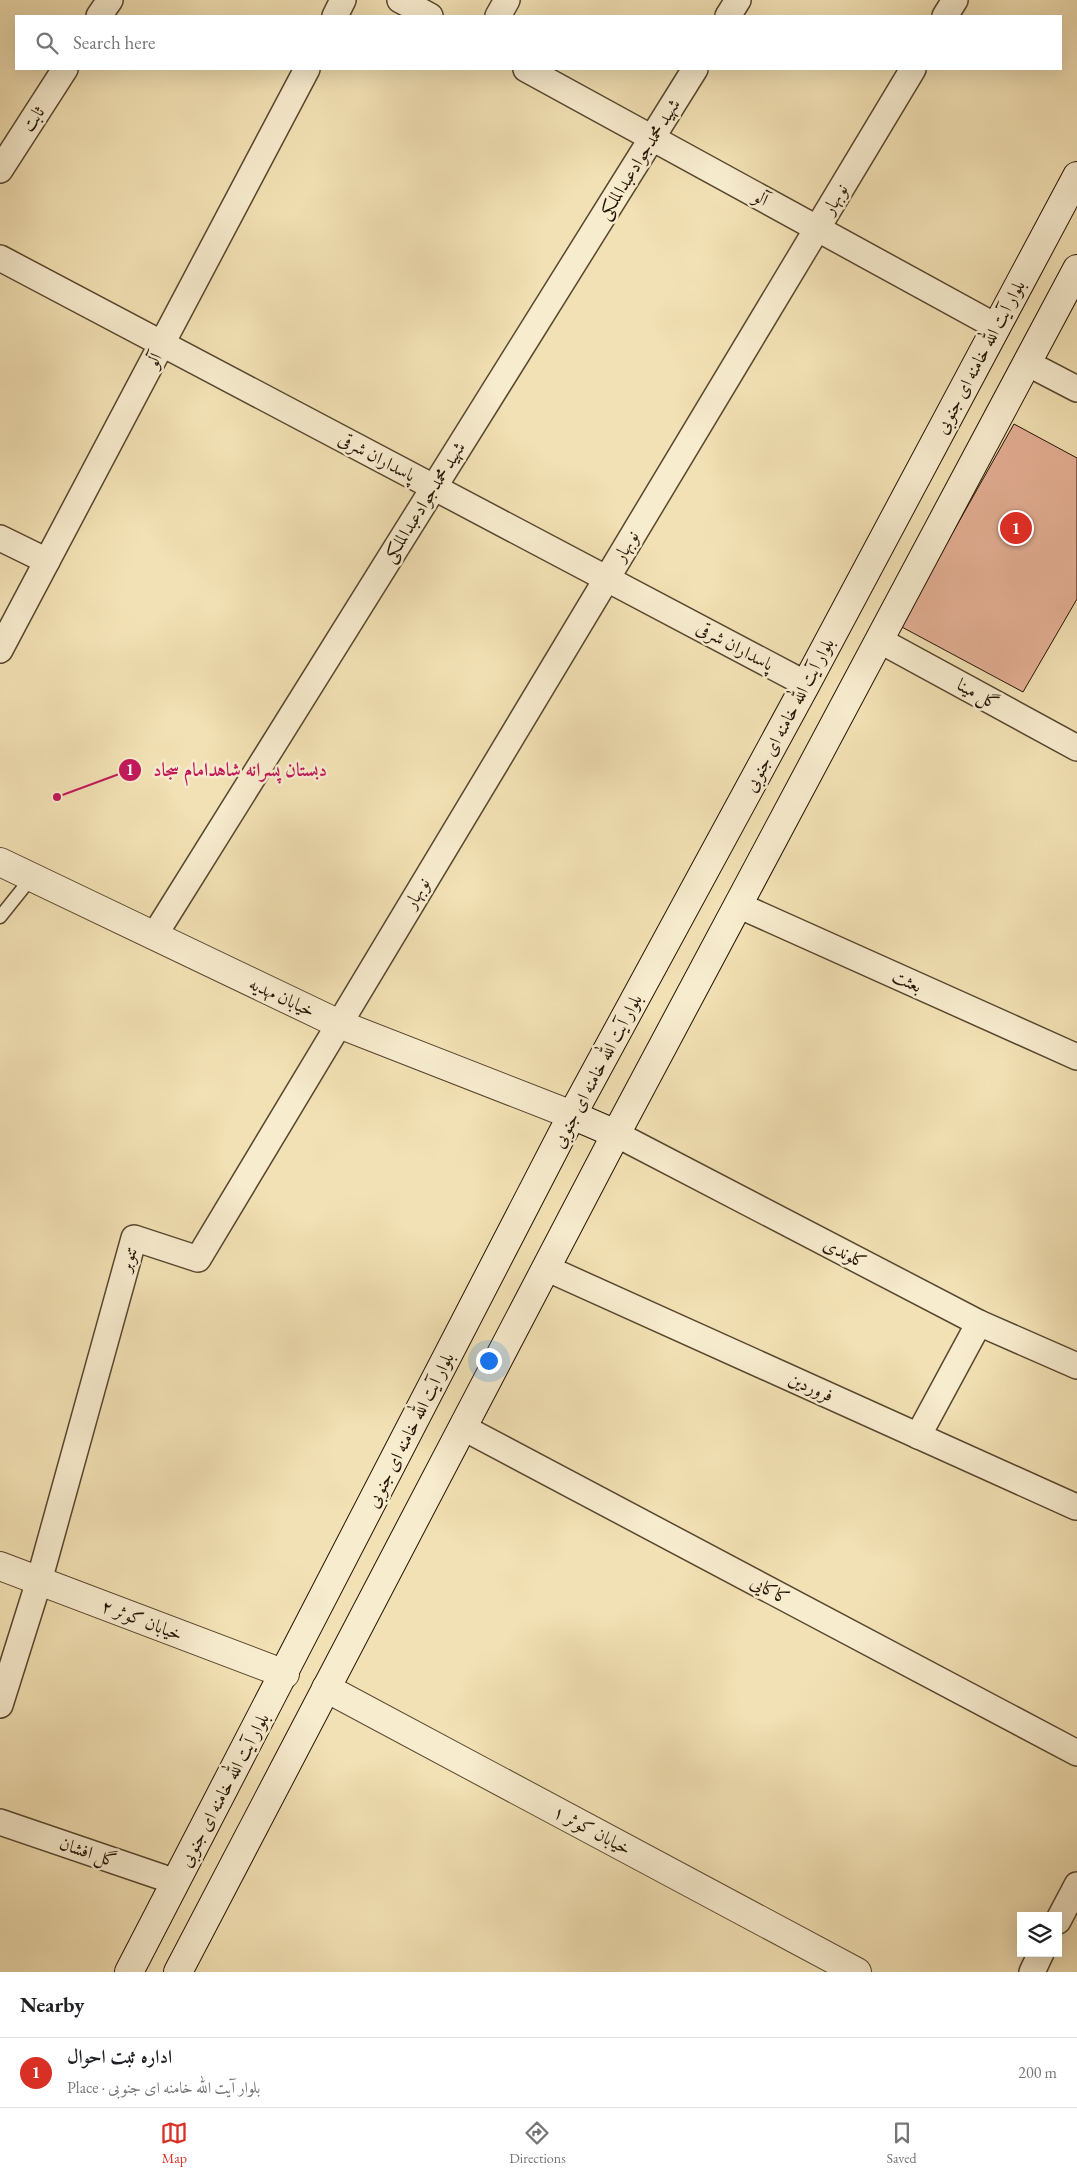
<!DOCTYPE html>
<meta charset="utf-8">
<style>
body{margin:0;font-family:"EB Garamond",Amiri,serif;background:#f6f6f6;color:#202124}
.controls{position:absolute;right:15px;bottom:15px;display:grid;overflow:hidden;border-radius:0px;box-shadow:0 5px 20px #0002}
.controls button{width:45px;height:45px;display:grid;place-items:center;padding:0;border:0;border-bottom:1px solid #e0e0e0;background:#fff;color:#202124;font:25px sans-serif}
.you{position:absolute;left:488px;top:1360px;width:18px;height:18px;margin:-12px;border:4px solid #fff;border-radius:50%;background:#1a73e8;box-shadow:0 0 0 8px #1a73e833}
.badge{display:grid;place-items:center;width:32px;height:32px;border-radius:50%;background:#d93025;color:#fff;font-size:16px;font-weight:700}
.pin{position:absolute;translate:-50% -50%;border:2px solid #fff;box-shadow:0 1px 5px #0006}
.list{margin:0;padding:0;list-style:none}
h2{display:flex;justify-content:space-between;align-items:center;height:65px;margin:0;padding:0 20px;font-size:21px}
h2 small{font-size:16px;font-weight:400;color:#757577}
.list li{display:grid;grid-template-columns:32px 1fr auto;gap:15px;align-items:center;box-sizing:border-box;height:70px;padding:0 20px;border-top:1px solid #e0e0e0}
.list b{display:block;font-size:19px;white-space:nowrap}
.list p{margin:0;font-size:16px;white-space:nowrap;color:#757577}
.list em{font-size:16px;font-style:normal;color:#757577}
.icon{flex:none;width:28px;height:28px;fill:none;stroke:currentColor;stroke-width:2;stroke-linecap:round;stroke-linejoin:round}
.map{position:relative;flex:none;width:1077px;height:1972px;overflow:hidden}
.search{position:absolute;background:#fff;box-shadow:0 5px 20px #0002;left:15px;right:15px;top:15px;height:55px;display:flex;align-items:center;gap:12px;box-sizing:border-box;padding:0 18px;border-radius:0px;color:#757577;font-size:19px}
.sheet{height:135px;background:#fff}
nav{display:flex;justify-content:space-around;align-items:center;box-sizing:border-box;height:70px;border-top:1px solid #e0e0e0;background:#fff;font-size:14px;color:#757577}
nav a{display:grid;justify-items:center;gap:2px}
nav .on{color:#d93025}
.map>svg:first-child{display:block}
</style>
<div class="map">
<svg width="1077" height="1972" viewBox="0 0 1077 1972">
<rect width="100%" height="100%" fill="#f2e1b4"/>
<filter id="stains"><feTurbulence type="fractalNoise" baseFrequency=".004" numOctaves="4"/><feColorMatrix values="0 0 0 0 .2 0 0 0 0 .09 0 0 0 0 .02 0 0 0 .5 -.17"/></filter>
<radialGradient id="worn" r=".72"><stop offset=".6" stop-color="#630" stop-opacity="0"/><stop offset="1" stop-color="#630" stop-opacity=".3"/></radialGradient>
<!-- building -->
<polygon fill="#e4af95" stroke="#251303" points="1014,424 1077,458 1077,599 1023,692 900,626"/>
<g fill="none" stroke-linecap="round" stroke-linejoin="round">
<!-- service casing -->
<g stroke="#58462f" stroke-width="15">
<polyline id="service" points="0,917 32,877"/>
</g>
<!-- minor casing -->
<g stroke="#58462f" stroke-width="28">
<g id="minor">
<polyline points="400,0 430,16"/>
<polyline points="99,16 110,0"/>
<polyline points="335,16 343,0"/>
<polyline points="498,16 507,0"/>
<polyline points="728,16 738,0"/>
<polyline points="945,16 955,0"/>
<polyline points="526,69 997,327"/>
<polyline points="0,170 65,69"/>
<polyline points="0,258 806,684"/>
<polyline points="1027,363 1077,389"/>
<polyline points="0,538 47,561"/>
<polyline points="879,640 1077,748"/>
<polyline points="0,650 307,69"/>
<polyline points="738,905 1077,1057"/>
<polyline points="154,936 695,69"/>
<polyline points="616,1134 979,1323 1077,1366"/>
<polyline points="546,1268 1076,1507"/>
<polyline points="462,1427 1077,1753"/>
<polyline points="918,1436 979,1323"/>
<polyline points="0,1705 39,1581 134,1238 198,1259 913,69"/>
<polyline points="0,1822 176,1882"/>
<polyline points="1058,1921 1077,1885"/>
<polyline points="1032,1972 1041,1953"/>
</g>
</g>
<!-- tertiary casing -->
<g stroke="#58462f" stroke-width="30">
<g id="tertiary">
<polyline points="0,862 339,1024 572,1115"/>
<polyline points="0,1566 285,1674"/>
<polyline points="326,1688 857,1972"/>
</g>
</g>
<!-- secondary casing -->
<g stroke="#251303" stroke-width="30">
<g id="secondary">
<polyline points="572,1115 616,1134"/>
<polyline points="129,1972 572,1115 806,684 1077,176"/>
<polyline points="178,1972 616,1134 1077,269"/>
</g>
</g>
<!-- service -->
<use href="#service" stroke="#f7ecce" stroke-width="12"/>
<!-- minor -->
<use href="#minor" stroke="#f7ecce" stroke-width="25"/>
<!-- tertiary -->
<use href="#tertiary" stroke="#f7ecce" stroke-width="28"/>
<!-- secondary -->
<use href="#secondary" stroke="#f7ecce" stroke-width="28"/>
</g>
<g text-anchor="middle" stroke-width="5" stroke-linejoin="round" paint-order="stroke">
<!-- street labels -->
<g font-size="18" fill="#251303" stroke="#f7ecce">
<text transform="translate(33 119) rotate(-57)" y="6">ثابت</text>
<text transform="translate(639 159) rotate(-58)" y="6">شهید محمدجوادعبدالملکی</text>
<text transform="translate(761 198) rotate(29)" y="6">آلو</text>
<text transform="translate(835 199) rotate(-59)" y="6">نوبهار</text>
<text transform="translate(980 357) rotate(-62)" y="6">بلوار آیت الله خامنه ای جنوبی</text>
<text transform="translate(154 360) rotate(-62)" y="6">آلو</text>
<text transform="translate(377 457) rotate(28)" y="6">پاسداران شرقی</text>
<text transform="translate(424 502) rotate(-58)" y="6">شهید محمدجوادعبدالملکی</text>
<text transform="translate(626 546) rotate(-59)" y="6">نوبهار</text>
<text transform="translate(735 646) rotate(28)" y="6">پاسداران شرقی</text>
<text transform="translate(978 694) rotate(29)" y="6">گل مینا</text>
<text transform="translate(789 715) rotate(-62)" y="6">بلوار آیت الله خامنه ای جنوبی</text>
<text transform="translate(417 893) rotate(-59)" y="6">نوبهار</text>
<text transform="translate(907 981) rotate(24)" y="6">بعثت</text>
<text transform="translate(282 997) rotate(25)" y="6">خیابان مهدیه</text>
<text transform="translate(597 1071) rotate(-62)" y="6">بلوار آیت الله خامنه ای جنوبی</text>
<text transform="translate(845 1253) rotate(27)" y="6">کلوندی</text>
<text transform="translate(128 1259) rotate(-74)" y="6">تنوبر</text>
<text transform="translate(811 1387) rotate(24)" y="6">فروردین</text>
<text transform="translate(410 1430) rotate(-63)" y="6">بلوار آیت الله خامنه ای جنوبی</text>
<text transform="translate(770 1590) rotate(28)" y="6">کاکایی</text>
<text transform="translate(142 1620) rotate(21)" y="6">خیابان کوثر ۲</text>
<text transform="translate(224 1790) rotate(-62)" y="6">بلوار آیت الله خامنه ای جنوبی</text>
<text transform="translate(592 1830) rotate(28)" y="6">خیابان کوثر ۱</text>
<text transform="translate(88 1852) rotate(19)" y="6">گل افشان</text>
</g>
</g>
<!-- callouts -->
<path fill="none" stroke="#c2185b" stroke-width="2" d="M57 797L130 770"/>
<g fill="#c2185b" stroke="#f7ecce" stroke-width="2">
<circle cx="57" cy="797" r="5"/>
<circle cx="130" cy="770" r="12"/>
</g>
<g font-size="15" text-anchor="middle" font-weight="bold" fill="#fff">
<text x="130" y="775">1</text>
</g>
<g font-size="19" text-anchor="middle" font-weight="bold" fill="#c2185b" stroke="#f7ecce" stroke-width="5" stroke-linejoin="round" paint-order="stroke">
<text x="240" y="776">دبستان پسرانه شاهدامام سجاد</text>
</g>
<rect width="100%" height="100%" filter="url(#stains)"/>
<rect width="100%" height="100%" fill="url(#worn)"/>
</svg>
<div class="controls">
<button><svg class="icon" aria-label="layers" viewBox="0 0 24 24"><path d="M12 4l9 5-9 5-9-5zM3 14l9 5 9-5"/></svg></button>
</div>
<div class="you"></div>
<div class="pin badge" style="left:1016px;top:528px">1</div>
<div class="search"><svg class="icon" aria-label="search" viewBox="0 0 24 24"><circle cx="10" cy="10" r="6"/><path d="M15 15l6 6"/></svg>Search here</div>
</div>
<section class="sheet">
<h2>Nearby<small></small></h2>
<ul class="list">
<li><span class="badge">1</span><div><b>اداره ثبت احوال</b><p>Place · بلوار آیت الله خامنه ای جنوبی</p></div><em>200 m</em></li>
</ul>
</section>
<nav>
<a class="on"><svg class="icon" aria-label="map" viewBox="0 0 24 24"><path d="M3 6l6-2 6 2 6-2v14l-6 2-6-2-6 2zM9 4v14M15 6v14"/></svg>Map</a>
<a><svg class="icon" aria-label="directions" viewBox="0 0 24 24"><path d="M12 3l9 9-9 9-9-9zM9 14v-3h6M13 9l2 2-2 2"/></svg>Directions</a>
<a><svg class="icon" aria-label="saved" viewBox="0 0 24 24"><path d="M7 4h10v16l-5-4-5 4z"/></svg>Saved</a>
</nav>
